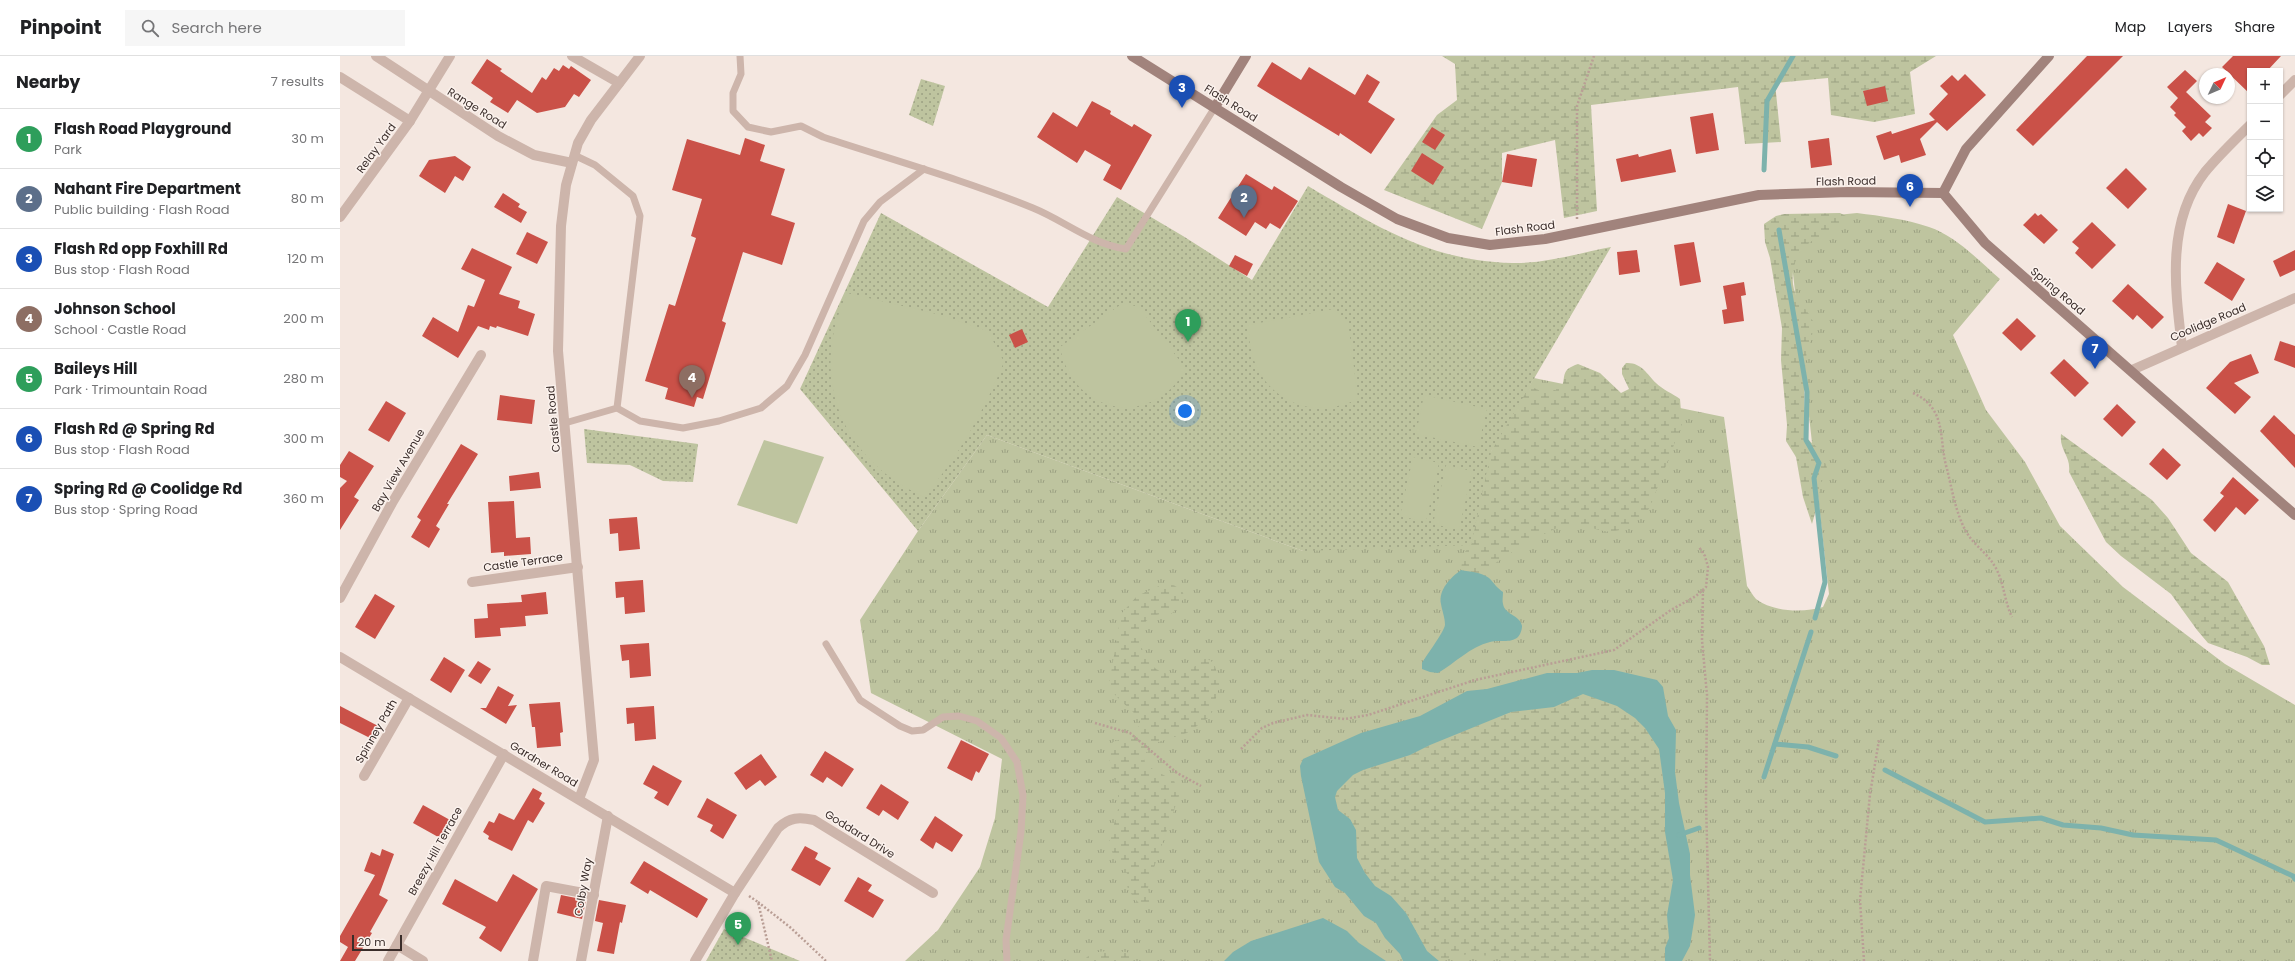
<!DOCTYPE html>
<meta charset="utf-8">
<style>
body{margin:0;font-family:Poppins,sans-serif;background:#f6f6f6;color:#202124}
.controls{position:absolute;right:12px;top:12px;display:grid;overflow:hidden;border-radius:0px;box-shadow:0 1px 3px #0004}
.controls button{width:36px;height:36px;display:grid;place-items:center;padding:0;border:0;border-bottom:1px solid #e0e0e0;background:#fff;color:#202124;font:20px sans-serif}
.compass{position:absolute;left:1859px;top:12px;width:36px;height:36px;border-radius:50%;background:#fff;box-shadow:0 1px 3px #0004;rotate:46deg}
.scale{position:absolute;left:12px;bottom:10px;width:50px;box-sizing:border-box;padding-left:4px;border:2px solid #3a2d2a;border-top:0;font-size:11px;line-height:14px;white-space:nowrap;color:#3a2d2a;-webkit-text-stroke:3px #fbf2ed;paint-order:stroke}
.you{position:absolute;left:845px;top:355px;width:14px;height:14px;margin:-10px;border:3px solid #fff;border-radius:50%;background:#1a73e8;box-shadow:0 0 0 6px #1a73e833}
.badge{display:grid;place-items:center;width:26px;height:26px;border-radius:50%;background:#2563eb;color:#fff;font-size:13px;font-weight:700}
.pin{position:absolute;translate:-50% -33px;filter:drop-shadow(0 1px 2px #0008)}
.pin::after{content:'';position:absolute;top:21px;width:14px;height:12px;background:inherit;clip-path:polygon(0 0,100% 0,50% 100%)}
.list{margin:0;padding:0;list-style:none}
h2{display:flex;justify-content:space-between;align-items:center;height:52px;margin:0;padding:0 16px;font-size:17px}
h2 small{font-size:13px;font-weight:400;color:#757577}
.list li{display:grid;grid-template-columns:26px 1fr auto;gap:12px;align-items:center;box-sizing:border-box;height:60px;padding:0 16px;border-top:1px solid #e0e0e0}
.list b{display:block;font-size:15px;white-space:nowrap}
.list p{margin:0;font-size:13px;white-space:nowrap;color:#757577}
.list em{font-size:13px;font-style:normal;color:#757577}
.icon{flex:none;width:22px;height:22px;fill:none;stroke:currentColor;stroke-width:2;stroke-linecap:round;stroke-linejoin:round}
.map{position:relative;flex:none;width:1955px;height:905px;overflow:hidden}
header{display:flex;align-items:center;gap:24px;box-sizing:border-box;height:56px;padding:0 20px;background:#fff;border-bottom:1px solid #e0e0e0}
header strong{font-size:19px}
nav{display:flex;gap:22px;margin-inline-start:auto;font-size:14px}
.search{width:280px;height:36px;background:#f6f6f6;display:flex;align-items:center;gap:10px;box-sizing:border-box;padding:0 14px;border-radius:0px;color:#757577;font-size:15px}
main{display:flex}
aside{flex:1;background:#fff}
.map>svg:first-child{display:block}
</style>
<header>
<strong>Pinpoint</strong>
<div class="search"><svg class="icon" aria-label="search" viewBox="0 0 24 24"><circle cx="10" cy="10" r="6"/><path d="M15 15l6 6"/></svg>Search here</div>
<nav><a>Map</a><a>Layers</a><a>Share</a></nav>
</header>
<main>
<aside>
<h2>Nearby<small>7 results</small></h2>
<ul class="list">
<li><span class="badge" style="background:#2e9e5b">1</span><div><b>Flash Road Playground</b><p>Park</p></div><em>30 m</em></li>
<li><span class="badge" style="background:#5c6f8a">2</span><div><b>Nahant Fire Department</b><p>Public building · Flash Road</p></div><em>80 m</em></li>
<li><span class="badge" style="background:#1a4fb4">3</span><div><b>Flash Rd opp Foxhill Rd</b><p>Bus stop · Flash Road</p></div><em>120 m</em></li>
<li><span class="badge" style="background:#8d6e63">4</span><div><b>Johnson School</b><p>School · Castle Road</p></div><em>200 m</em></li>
<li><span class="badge" style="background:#2e9e5b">5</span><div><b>Baileys Hill</b><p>Park · Trimountain Road</p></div><em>280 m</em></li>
<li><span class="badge" style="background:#1a4fb4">6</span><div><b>Flash Rd @ Spring Rd</b><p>Bus stop · Flash Road</p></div><em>300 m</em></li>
<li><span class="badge" style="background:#1a4fb4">7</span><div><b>Spring Rd @ Coolidge Rd</b><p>Bus stop · Spring Road</p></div><em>360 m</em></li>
</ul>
</aside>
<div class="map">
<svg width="1955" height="905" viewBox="0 0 1955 905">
<defs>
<pattern id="grass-tufts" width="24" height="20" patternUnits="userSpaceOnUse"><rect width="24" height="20" fill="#bec49f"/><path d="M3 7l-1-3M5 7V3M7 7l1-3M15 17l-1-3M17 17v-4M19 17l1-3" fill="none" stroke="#9ba082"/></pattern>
<pattern id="wetland-marsh" width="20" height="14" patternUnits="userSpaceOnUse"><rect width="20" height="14" fill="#bec49f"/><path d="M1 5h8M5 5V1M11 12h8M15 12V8" fill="none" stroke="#9ba082"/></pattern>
<pattern id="park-dots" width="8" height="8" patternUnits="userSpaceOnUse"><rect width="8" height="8" fill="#bec49f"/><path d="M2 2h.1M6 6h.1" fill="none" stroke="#9ba082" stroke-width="1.8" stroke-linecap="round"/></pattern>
</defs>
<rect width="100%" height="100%" fill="#f4e7e0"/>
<!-- grass -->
<path fill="url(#grass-tufts)" d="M1517,157c24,3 48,6 72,14 27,9 49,33 71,52l-47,56 33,75 39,52 35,64 63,61 102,77 70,41v256h-1390l33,-31 42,-63 15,-49 7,-59 -131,-66 -11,-73 58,-89 69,-96 316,116 188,-99 43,-74 190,39 23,169c3,4 6,10 9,13 17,13 48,14 67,8l6,-13 -42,-374z"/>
<!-- wetland -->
<g fill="url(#wetland-marsh)">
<polygon points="1102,0 1596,0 1570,16 1575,58 1534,66 1491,59 1488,22 1435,27 1441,86 1405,88 1398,31 1251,49 1257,155 1224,162 1215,84 1162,97 1162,126 1142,173 1044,134 1097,59 1117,44 1115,8"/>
<path d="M1500,157l6,3c-14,23 -38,18 -49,42 -6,12 -6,30 1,41 5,9 14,15 15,26 1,11 -6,22 -7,33 -3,26 -1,52 -1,79l14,12 8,18c-8,18 -9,38 -15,57l-9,-27 -7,-40 -10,-16 1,-16 -6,-65 1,-32 -12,-70 -5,-16 -1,-18 12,-8 8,-2z"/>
<path d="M1286,307c15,-1 21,11 30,20 6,6 17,11 24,16l2,25 -32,83c-8,13 -30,28 -46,24 -11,-2 -22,-8 -33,-7 -20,3 -60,28 -77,40l-5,5 2,11 -6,-4 -24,-6 2,-16 8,-9 20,-93 32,-70c16,8 22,15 39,5 4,-13 -1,-17 16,-23l22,9 21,20 8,-4 -7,-15v-6z"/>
<path d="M1721,378l91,66 16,18 23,35 37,29 36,64 6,19h-8l-15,-8 -39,-14 -11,-13 -26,-36 -50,-38 -15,-14 -37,-70c2,-17 -10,-21 -8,-38z"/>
<path d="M828,526l14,8 2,6 -6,12 -7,6c-51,-6 -32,72 12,59 9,-3 15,-10 23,-15l8,5 6,20 -9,33 -24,17 -32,10 -12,13 3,9 28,16 6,12 -30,86 -2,9 3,18 -6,4c-10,-13 -22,-19 -18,-37l-5,-7 -6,-4 -7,-18 9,-35v-14l-10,-41 5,-12 16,-6 12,-12c-6,-16 -25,-22 -32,-39l12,-71 16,-18z"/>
<path d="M1243,638l34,12 18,12 10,10 14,21 6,44v39l8,48 -6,50c3,10 -2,20 -2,31h-160l-14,-5 -23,-2 -29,7 -12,-10 -21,-38 -15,-17 -16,-10 -10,-13 -8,-16 -1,-27 -6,-11 -12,-9 -3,-13 2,-6 16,-16 10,-5 47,-15 20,-10 81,-33 43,-5z"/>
<path d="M775,895l12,1 4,4v5h-48c8,-10 19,-10 32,-10z"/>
</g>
<!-- park -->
<g fill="url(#park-dots)">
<polygon points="581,23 605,30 593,70 569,59"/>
<path d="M968,130c68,40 122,75 204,77 33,1 67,-10 99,-16l-120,205 -20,93 -168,6 -316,-116 -69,96 -118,-142 81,-176 167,94 69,-110 66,39 69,44z"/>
<polygon points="244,373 358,388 353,426 323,425 290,409 247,407"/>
<polygon points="384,873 460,905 366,905"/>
</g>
<!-- garden -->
<g fill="#bec49f">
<path d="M507,237l94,22 47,16 16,31c-20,49 -46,95 -80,135 -84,-38 -116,-121 -77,-204z"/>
<path d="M783,247l16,4 47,62c-34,60 -113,47 -126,-22z"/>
<path d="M993,253l15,12 10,78c-57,27 -112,-11 -109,-74z"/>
<polygon points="1084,339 1147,353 1138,391 1076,378"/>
<polygon points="424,384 484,401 457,468 397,449"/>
<polygon points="1073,401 1099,407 1086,466 1060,460"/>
<polygon points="1106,409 1132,415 1119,474 1093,468"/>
</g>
<!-- water -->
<g fill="#7db2ac">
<path d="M1121,514c9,2 20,2 28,8 5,5 8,10 14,14 0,4 -1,9 0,12 2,11 17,11 19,22 0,4 -2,9 -4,11 -8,7 -19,2 -28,5 -20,5 -35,21 -52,31l-8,-1 -8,-3v-6c4,-7 22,-31 23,-38 0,-8 -3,-14 -4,-21 -3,-14 10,-27 20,-34z"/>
<polygon points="1252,614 1274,614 1317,624 1323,631 1328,660 1336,674 1335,716 1339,747 1350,798 1350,819 1355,859 1350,890 1342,905 1325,905 1325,892 1329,882 1327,859 1333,824 1325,776 1325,737 1319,693 1305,672 1295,662 1277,650 1243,638 1214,651 1171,656 1090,689 1070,699 1023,714 1013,719 997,735 995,741 998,754 1010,763 1016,774 1017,802 1025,817 1035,830 1051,840 1066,857 1087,895 1099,905 1063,905 1060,898 1045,882 1036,867 1024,860 1005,837 995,831 979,806 961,720 960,710 963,703 1021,677 1080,660 1127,635 1147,633 1207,617 1237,617"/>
<polygon points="983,862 1007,875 1019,887 1046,905 884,905 893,896 911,885"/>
</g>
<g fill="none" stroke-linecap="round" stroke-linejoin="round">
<!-- stream -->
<g stroke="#7db2ac" stroke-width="5">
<polyline points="1424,114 1427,45 1453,0"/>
<polyline points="1439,174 1467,336 1466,384 1479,407 1474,422 1485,526 1475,562"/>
<polyline points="1435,688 1468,691 1496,700"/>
<polyline points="1545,714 1645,766 1701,762 1723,769 1761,772 1793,779 1876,784 1953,820 1955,823"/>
<polyline points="1424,721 1471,576"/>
<polyline points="1339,779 1359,772"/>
</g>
</g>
<!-- building -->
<g fill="#ca5148">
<polygon points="1747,0 1783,0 1693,90 1676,74"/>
<polygon points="1893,0 1941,0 1927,15 1910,15 1910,38 1882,11"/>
<polygon points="147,3 162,13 160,15 192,37 202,21 206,24 214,12 219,15 223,9 229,13 231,10 251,24 239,41 234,38 225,51 197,57 177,44 168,57 150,46 153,42 131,27"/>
<polygon points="932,6 961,24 969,11 1015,39 1027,18 1040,26 1028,46 1055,63 1031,98 1000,77 999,80 917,30"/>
<polygon points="1845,14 1857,25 1846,36 1871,60 1865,66 1872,72 1863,81 1859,77 1851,85 1842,75 1846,71 1834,59 1836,57 1830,51 1838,42 1827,31"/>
<polygon points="1625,18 1646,39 1607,75 1597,66 1580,83 1586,99 1561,107 1559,99 1544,104 1536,80 1551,75 1552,78 1595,64 1589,58 1608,38 1600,30 1612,19 1618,25"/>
<polygon points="1545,30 1548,45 1527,50 1523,35"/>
<polygon points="752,45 771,55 770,58 792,71 794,68 812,79 781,134 763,124 771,109 745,94 737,107 697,81 713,56 737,71"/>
<polygon points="1373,57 1379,94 1356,98 1350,61"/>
<polygon points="1092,71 1105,79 1095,94 1082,86"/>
<polygon points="405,82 425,89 420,105 445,113 431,159 455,167 442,209 403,196 382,265 386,267 363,343 357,341 354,351 325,343 328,332 305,325 329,248 335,250 356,182 351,180 362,143 332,134 347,83 400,99"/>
<polygon points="1489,82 1492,109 1471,112 1468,85"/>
<polygon points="1331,93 1336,116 1281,126 1276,103 1298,98 1299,101"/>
<polygon points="1082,97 1104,111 1093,129 1071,115"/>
<polygon points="1167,98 1197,103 1192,131 1162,126"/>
<polygon points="115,100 131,111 123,125 115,120 105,137 79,120 89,104"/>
<polygon points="1786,112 1807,133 1788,153 1766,132"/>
<polygon points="906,118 932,134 934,130 958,145 940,173 930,167 926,173 915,166 906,180 878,162"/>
<polygon points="163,137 180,148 178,151 187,156 181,167 154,151"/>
<polygon points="1888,148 1906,155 1894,188 1877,181"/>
<polygon points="1695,157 1698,160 1701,158 1718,174 1704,188 1683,169"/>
<polygon points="1752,166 1776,189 1752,213 1735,197 1739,192 1732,186"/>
<polygon points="187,176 208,186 197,208 176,198"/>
<polygon points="1354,186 1361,226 1340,230 1334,189"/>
<polygon points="132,192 172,211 159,238 180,245 178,252 195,258 188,280 157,270 156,272 150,270 149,274 138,270 118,302 82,280 93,261 118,276 128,249 134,251 145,224 121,213"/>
<polygon points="1297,194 1300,216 1279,219 1277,196"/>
<polygon points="1955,194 1955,214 1940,221 1933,205"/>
<polygon points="895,199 913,208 907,220 889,210"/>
<polygon points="1877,206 1905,223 1892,245 1864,227"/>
<polygon points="1404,226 1406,239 1401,240 1404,265 1384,268 1382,254 1387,253 1383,230"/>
<polygon points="1788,228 1824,261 1812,273 1797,259 1793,264 1772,245"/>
<polygon points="1677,262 1696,280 1681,295 1662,277"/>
<polygon points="682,273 688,286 675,292 669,279"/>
<polygon points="1940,285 1955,290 1955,312 1934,304"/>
<polygon points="1911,298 1919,317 1894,327 1911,341 1895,358 1866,332 1890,306"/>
<polygon points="1724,303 1749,327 1735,341 1710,317"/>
<polygon points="160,339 195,344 192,368 157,364"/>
<polygon points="46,345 66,357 49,386 28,374"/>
<polygon points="1777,348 1796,366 1782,381 1763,363"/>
<polygon points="1934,359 1955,379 1955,412 1920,375"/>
<polygon points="121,388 138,398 107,448 109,448 96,470 100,473 89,492 71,481 81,464 77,461"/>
<polygon points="1823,392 1841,409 1827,424 1809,408"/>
<polygon points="9,395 34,410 14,441 19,444 0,474 0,432 7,425 0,421 0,409"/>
<polygon points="199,416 201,432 170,435 169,420"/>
<polygon points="1893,421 1919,444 1905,459 1896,451 1875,476 1863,464 1884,440 1880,437"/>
<polygon points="174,445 176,482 190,481 191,498 164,500 164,496 151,497 148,446"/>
<polygon points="297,461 300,493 279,495 278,477 270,478 269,463"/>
<polygon points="303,524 305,556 285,558 284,541 276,542 275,526"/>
<polygon points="206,536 208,558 185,560 186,570 160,572 161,580 135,582 134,563 148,562 147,548 182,546 181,539"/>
<polygon points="35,538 55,550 35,583 15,571"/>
<polygon points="309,587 311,620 290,622 289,604 282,605 280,589"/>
<polygon points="104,601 125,614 111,637 90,624"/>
<polygon points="138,605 151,613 141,628 128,620"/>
<polygon points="158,630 174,639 168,650 177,649 166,668 140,652 146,652"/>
<polygon points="220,646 223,676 220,677 221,690 197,692 195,671 192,671 189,648"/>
<polygon points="0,650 40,671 34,684 0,667"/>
<polygon points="314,650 316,683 295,685 294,667 287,668 286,652"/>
<polygon points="621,684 649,698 639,717 636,715 632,725 607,712"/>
<polygon points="485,695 514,713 502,731 487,721 483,727 470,719"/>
<polygon points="421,698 437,721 425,730 420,724 406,734 394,717"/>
<polygon points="313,709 342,725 328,750 314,742 318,736 303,728"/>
<polygon points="541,728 569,746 558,764 543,754 539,760 526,752"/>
<polygon points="193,732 202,737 199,743 205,747 193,767 188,764 172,795 148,783 149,780 143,776 149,765 154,767 159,757 174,764"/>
<polygon points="367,742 397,759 383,783 370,775 373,769 357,761"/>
<polygon points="83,749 110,764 100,782 73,767"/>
<polygon points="595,760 623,779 612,796 596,786 593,793 580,784"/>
<polygon points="465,790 478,797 475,803 491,812 480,830 451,814"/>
<polygon points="42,793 54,798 39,839 48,844 30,876 32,877 15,905 0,905 8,891 0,886 0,880 35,819 24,815 31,796 40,800"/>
<polygon points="304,805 368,843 357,862 310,834 308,838 290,827"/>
<polygon points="173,818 198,833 161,896 139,882 146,871 102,848 115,823 157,846"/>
<polygon points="518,821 532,829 528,835 544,844 533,862 504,845"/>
<polygon points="221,839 246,844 242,863 217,857"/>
<polygon points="259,844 286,849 282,867 280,866 274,898 257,895 263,867 255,865"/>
</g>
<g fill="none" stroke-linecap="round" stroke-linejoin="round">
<!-- path -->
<g stroke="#b99e95" stroke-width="2.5" stroke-dasharray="2 2" stroke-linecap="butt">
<polyline points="1237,163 1237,50 1254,0"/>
<path d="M1573,337c35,16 25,46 34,76 5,20 9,46 20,64 7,12 20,20 27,32 10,15 10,36 18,52"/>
<polyline points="1363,534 1362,584 1367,639 1366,746 1370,905"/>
<polyline points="755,667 790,677 837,717 861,730"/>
<polyline points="901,693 922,672 933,667 967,659 1005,663 1028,659 1135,624 1274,594 1331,554 1356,540 1366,531 1368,511 1365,500 1359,491"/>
<polyline points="409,840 418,846 432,905"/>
<polyline points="418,846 451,872 486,905"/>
<polyline points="1524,905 1520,844 1530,738 1539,684"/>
</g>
<!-- lane -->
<g stroke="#cdb5ab" stroke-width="7">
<path d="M400,0l1,18 -8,19v18l15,16 23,5 30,-6 22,11c70,23 141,43 210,71 32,13 58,36 93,41l89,-142"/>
<polyline points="277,352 300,365 343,372 379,365 421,352 447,330 465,299 524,165 540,146 584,113"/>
<polyline points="225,367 277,352 300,160 293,140 255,109 234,99"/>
<polyline points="486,588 520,644 560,670 572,675 583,674 603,661 619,660 637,665 661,682 677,706 683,739 681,776 666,884 667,905"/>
</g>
<!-- street -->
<g stroke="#cdb5ab" stroke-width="10">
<polyline points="36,0 158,80 194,99 232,107"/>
<polyline points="232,0 279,27"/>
<polyline points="0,21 70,65"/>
<polyline points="1940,39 1955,24"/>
<polyline points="0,161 70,65 110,0"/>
<path d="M1842,291c-7,-59 -16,-125 23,-175 14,-17 30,-32 45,-47"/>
<polyline points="1792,314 1955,242"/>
<polyline points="132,526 238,511"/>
<polyline points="0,542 52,447 141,299"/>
<polyline points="0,601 395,837"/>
<polyline points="24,720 69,642"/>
<polyline points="239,743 254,704 218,295 221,170 226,129 238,87 251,64 300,0"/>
<polyline points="57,889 83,905"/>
<polyline points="48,905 164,698"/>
<polyline points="193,905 206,830 254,839"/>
<polyline points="241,905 268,760"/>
<path d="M355,905l40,-68 43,-65c12,-11 21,-11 36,-8l119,73"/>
</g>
<!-- secondary -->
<g stroke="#a1837c" stroke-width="10">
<polyline points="792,0 1001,131 1057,163 1108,182 1150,189 1205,183 1419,139 1508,136 1603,137"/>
<polyline points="875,51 906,0"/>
<polyline points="1603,137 1645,187 1955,459"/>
<polyline points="1603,137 1626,93 1709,0"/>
</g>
</g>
<g text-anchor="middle" stroke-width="3" stroke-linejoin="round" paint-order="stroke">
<!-- street labels -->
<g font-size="11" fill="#3a2d2a" stroke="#fbf2ed">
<text transform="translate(891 47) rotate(32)" y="4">Flash Road</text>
<text transform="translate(137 52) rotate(32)" y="4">Range Road</text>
<text transform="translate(36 92) rotate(-54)" y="4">Relay Yard</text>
<text transform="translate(1506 125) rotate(-1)" y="4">Flash Road</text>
<text transform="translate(1185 172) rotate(-7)" y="4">Flash Road</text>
<text transform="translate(1718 235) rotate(40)" y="4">Spring Road</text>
<text transform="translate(1868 266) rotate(-23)" y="4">Coolidge Road</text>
<text transform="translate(213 363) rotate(-95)" y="4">Castle Road</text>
<text transform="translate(58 414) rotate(-60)" y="4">Bay View Avenue</text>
<text transform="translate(183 506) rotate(-8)" y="4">Castle Terrace</text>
<text transform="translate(36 675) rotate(-60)" y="4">Spinney Path</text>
<text transform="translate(204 708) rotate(31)" y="4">Gardner Road</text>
<text transform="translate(520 778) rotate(32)" y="4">Goddard Drive</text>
<text transform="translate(95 795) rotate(-61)" y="4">Breezy Hill Terrace</text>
<text transform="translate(243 831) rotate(-80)" y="4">Colby Way</text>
</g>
</g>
</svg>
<div class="controls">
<button>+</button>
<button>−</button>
<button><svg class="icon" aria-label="locate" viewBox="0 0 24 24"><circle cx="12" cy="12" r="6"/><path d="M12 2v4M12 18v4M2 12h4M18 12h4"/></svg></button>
<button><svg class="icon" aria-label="layers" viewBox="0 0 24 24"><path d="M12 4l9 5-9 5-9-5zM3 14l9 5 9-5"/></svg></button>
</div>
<svg class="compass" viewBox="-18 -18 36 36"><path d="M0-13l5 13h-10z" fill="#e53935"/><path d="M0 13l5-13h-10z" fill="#757577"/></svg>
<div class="scale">20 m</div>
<div class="you"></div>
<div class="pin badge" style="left:848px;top:286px;background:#2e9e5b">1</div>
<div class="pin badge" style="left:904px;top:162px;background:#5c6f8a">2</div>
<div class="pin badge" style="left:842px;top:52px;background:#1a4fb4">3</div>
<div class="pin badge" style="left:352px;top:342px;background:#8d6e63">4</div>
<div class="pin badge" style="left:398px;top:889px;background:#2e9e5b">5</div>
<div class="pin badge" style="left:1570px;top:151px;background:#1a4fb4">6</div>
<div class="pin badge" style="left:1755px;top:313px;background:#1a4fb4">7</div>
</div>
</main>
